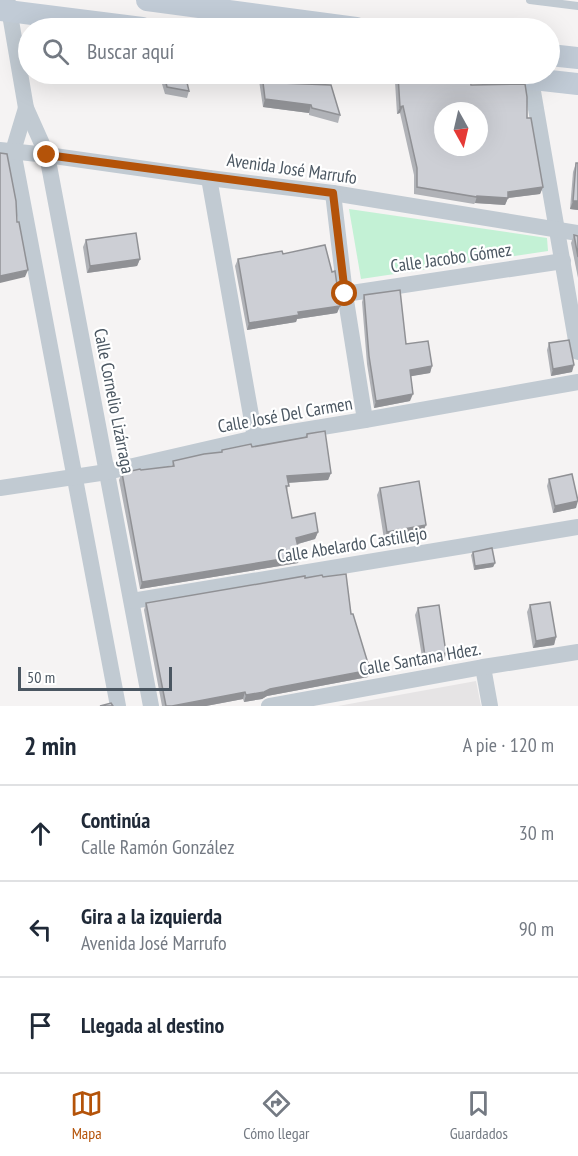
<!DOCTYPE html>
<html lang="es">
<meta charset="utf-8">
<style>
body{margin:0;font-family:"PT Sans Narrow",sans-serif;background:#f6f6f7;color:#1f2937}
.compass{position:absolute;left:434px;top:102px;width:54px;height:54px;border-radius:50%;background:#fff;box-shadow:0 6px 24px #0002;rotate:172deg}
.scale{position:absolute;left:18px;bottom:15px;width:154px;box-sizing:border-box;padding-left:6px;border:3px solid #4a5661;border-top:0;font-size:16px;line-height:21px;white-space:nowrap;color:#4a5661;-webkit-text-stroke:4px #fff;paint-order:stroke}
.stop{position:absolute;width:18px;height:18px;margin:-14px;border:4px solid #b45309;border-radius:50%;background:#fff}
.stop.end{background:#b45309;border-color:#fff;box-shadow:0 2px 6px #0008}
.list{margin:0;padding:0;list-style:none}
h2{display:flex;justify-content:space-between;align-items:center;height:78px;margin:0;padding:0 24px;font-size:26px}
h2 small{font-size:20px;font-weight:400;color:#747a83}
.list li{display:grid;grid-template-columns:39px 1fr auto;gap:18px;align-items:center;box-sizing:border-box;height:96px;padding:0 24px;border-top:2px solid #e0e1e3}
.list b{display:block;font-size:22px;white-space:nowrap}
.list p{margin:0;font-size:20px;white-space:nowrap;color:#747a83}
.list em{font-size:20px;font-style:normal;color:#747a83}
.icon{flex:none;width:33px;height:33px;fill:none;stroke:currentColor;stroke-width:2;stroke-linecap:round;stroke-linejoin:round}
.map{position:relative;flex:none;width:578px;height:706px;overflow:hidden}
.search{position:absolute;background:#fff;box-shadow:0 6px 24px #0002;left:18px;right:18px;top:18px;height:66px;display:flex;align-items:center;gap:15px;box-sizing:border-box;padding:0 21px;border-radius:33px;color:#747a83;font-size:22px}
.sheet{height:366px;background:#fff}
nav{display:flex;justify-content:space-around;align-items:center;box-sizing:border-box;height:84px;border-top:2px solid #e0e1e3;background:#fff;font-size:16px;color:#747a83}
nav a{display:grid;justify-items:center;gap:3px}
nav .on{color:#b45309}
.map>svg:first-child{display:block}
</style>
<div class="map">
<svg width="578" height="706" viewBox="0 0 578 706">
<rect width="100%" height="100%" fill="#f5f3f3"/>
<!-- education -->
<polygon fill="#e6e4e5" points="476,681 481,706 338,706"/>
<!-- green -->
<polygon fill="#c3f1d5" points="349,209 547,238 548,251 361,279"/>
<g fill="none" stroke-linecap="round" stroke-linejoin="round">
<!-- service -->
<polyline stroke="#c1cad2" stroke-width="8" points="530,0 578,6"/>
<!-- minor -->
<g stroke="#c1cad2" stroke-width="16">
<polyline points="8,3 26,108 47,155 151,706"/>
<polyline points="530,74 578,352"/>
<polyline points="26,108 13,151 118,706"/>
<polyline points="0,150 47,155 209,178 333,193 578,233"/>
<polyline points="209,178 255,438"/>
<polyline points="333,193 345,294 365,420"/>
<polyline points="345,294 563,261"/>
<polyline points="0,488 107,472 255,438 365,420 578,382"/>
<polyline points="132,601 578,527"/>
<polyline points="483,667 490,706"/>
<polyline points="269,706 483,667 578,652"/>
</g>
<!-- secondary -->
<g stroke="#c1cbd6" stroke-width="22">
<polyline points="147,0 356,28"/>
<polyline points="0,10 142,28"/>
<polyline points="550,55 578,58"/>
<polyline points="488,74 578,84"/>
</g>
</g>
<!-- wall -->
<g fill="#b0b2b7">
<polygon points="159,74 185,74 189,91 187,98 165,94"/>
<polygon points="258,74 279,74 281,83 340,115 338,123 309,115 309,113 263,107"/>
<polygon points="398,75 425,75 471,85 527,118 543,187 540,194 508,198 505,205 475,203 474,204 414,194 414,175 400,113 397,114 395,82"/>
<polygon points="576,163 578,163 578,210 570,209 573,172"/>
<polygon points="574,235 578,236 578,278 571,243"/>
<polygon points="86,240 140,259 137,266 87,273 83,247"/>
<polygon points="283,254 340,306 337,313 297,319 296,322 247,330 235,266 238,259"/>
<polygon points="364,295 406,344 432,366 430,373 410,376 410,401 374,408 367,364 362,302"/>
<polygon points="549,343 572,372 551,376 547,350"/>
<polygon points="307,434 331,473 328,480 288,483 287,492 292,518 318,532 315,539 298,544 298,563 140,589 119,480 122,473 172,466 173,461 221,453 222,450 252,447 305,437"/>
<polygon points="549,479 576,508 553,513 547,486"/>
<polygon points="380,488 423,532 384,539 377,495"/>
<polygon points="473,552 495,563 493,567 474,570 471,555"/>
<polygon points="305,578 351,614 368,677 267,696 262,699 244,702 243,699 206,706 162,706 144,610 146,603"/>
<polygon points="530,605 556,637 554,645 533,648 527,612"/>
<polygon points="418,608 446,653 444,660 423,663 415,615"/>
</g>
<!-- shaded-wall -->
<g fill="#909195">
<polygon points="265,99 311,105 309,113 263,107"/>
<polygon points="403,106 400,113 397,114 400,107"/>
<polygon points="543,187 540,194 508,198 505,205 475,203 477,196"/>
<polygon points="573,201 578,201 578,210 570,209"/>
<polygon points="140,259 137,266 87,273 90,266"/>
<polygon points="28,270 25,277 0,283 0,276"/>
<polygon points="340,306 337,313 297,319 296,322 247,330 249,323 298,312"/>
<polygon points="574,365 572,372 551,376 553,369"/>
<polygon points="432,366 430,373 407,377 410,370"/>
<polygon points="413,394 410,401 374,408 376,401"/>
<polygon points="331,473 328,480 285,483 287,476"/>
<polygon points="578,501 576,508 553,513 555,506"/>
<polygon points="426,525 423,532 384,539 387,532"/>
<polygon points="318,532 315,539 294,545 296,538"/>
<polygon points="300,556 298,563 140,589 142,582"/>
<polygon points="495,563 493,567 474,570 475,566"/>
<polygon points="556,637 554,645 533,648 536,641"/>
<polygon points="446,653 444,660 423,663 425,656"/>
<polygon points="370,670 368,677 267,696 262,699 244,702 246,695 270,689"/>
<polygon points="245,692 243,699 206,706 172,706"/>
</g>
<!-- building -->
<g fill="#cdcfd5" stroke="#909195" stroke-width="1.5" fill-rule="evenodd">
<polygon points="164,74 185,74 189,91 167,87"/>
<polygon points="262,74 279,74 281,83 331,85 340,115 312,108 311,105 265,99"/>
<path d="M425,74v1l45,5 1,5 54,-1 2,13v21h4l12,69 -35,5v6l-31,-2v1l-60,-10v-19l-14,-62 -3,1 -2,-32zM443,111h36v36h-36z"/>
<polygon points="0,153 7,154 16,201 17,222 19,222 28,270 0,276"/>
<polygon points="576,163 578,163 578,201 573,201"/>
<polygon points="136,233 140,259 90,266 86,240"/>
<polygon points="574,235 578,236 578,257"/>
<polygon points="325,245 332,272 335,271 340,306 298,312 299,315 249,323 238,259 282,251 283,254"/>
<polygon points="400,290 406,344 428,341 432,366 410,370 413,394 376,401 369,356 364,295"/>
<polygon points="569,340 574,365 553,369 549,343"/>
<polygon points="325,431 331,473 287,476 289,486 286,486 292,518 315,513 318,532 296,538 300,556 142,582 122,473 140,469 141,470 174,466 173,461 204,454 222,452 222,450 251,444 252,447 307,437 307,434"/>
<polygon points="572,474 578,501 555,506 549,479"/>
<polygon points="419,481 426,525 387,532 380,488"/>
<polygon points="492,548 495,563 475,566 473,552"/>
<polygon points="346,574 351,614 353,614 370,670 270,689 264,692 246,695 245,692 172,706 166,706 146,603 305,576 305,578 322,575 323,577"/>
<polygon points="550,602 556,637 536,641 530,605"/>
<polygon points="439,605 446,653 425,656 418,608"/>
<polygon points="111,703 113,706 100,706"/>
</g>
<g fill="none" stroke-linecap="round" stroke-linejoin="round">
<!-- route -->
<polyline stroke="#b45309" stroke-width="8" points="47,155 333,193 345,294"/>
</g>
<g text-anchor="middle" stroke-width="4.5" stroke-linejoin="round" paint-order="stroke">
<!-- street labels -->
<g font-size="18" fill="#4a5661" stroke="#fff">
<text transform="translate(292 169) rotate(8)" y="6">Avenida José Marrufo</text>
<text transform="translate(451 258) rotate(-8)" y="6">Calle Jacobo Gómez</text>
<text transform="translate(114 401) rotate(79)" y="6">Calle Cornelio Lizárraga</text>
<text transform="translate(285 415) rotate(-10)" y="6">Calle José Del Carmen</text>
<text transform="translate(352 545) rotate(-9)" y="6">Calle Abelardo Castillejo</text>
<text transform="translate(420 659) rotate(-10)" y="6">Calle Santana Hdez.</text>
</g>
</g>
</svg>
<svg class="compass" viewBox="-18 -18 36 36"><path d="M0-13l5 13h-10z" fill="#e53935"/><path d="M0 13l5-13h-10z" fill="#747a83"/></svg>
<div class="scale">50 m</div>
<div class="stop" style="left:345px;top:294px"></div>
<div class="stop end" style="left:47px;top:155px"></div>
<div class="search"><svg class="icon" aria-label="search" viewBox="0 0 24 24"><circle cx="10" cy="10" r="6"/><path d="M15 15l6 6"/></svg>Buscar aquí</div>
</div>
<section class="sheet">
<h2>2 min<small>A pie · 120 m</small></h2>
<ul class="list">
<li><svg class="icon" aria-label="ahead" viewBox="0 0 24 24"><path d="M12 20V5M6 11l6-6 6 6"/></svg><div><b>Continúa</b><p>Calle Ramón González</p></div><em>30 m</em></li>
<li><svg class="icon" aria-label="left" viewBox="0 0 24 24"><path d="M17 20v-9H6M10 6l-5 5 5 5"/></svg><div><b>Gira a la izquierda</b><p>Avenida José Marrufo</p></div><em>90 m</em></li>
<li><svg class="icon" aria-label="arrive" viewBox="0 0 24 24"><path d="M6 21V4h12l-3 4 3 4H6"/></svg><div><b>Llegada al destino</b></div></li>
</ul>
</section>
<nav>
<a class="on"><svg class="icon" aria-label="map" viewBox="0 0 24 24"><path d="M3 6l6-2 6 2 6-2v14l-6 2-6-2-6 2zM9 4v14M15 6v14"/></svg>Mapa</a>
<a><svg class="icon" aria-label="directions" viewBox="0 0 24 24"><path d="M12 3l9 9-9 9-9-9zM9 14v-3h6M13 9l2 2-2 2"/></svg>Cómo llegar</a>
<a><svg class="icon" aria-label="saved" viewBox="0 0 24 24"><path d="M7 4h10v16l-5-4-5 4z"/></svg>Guardados</a>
</nav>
